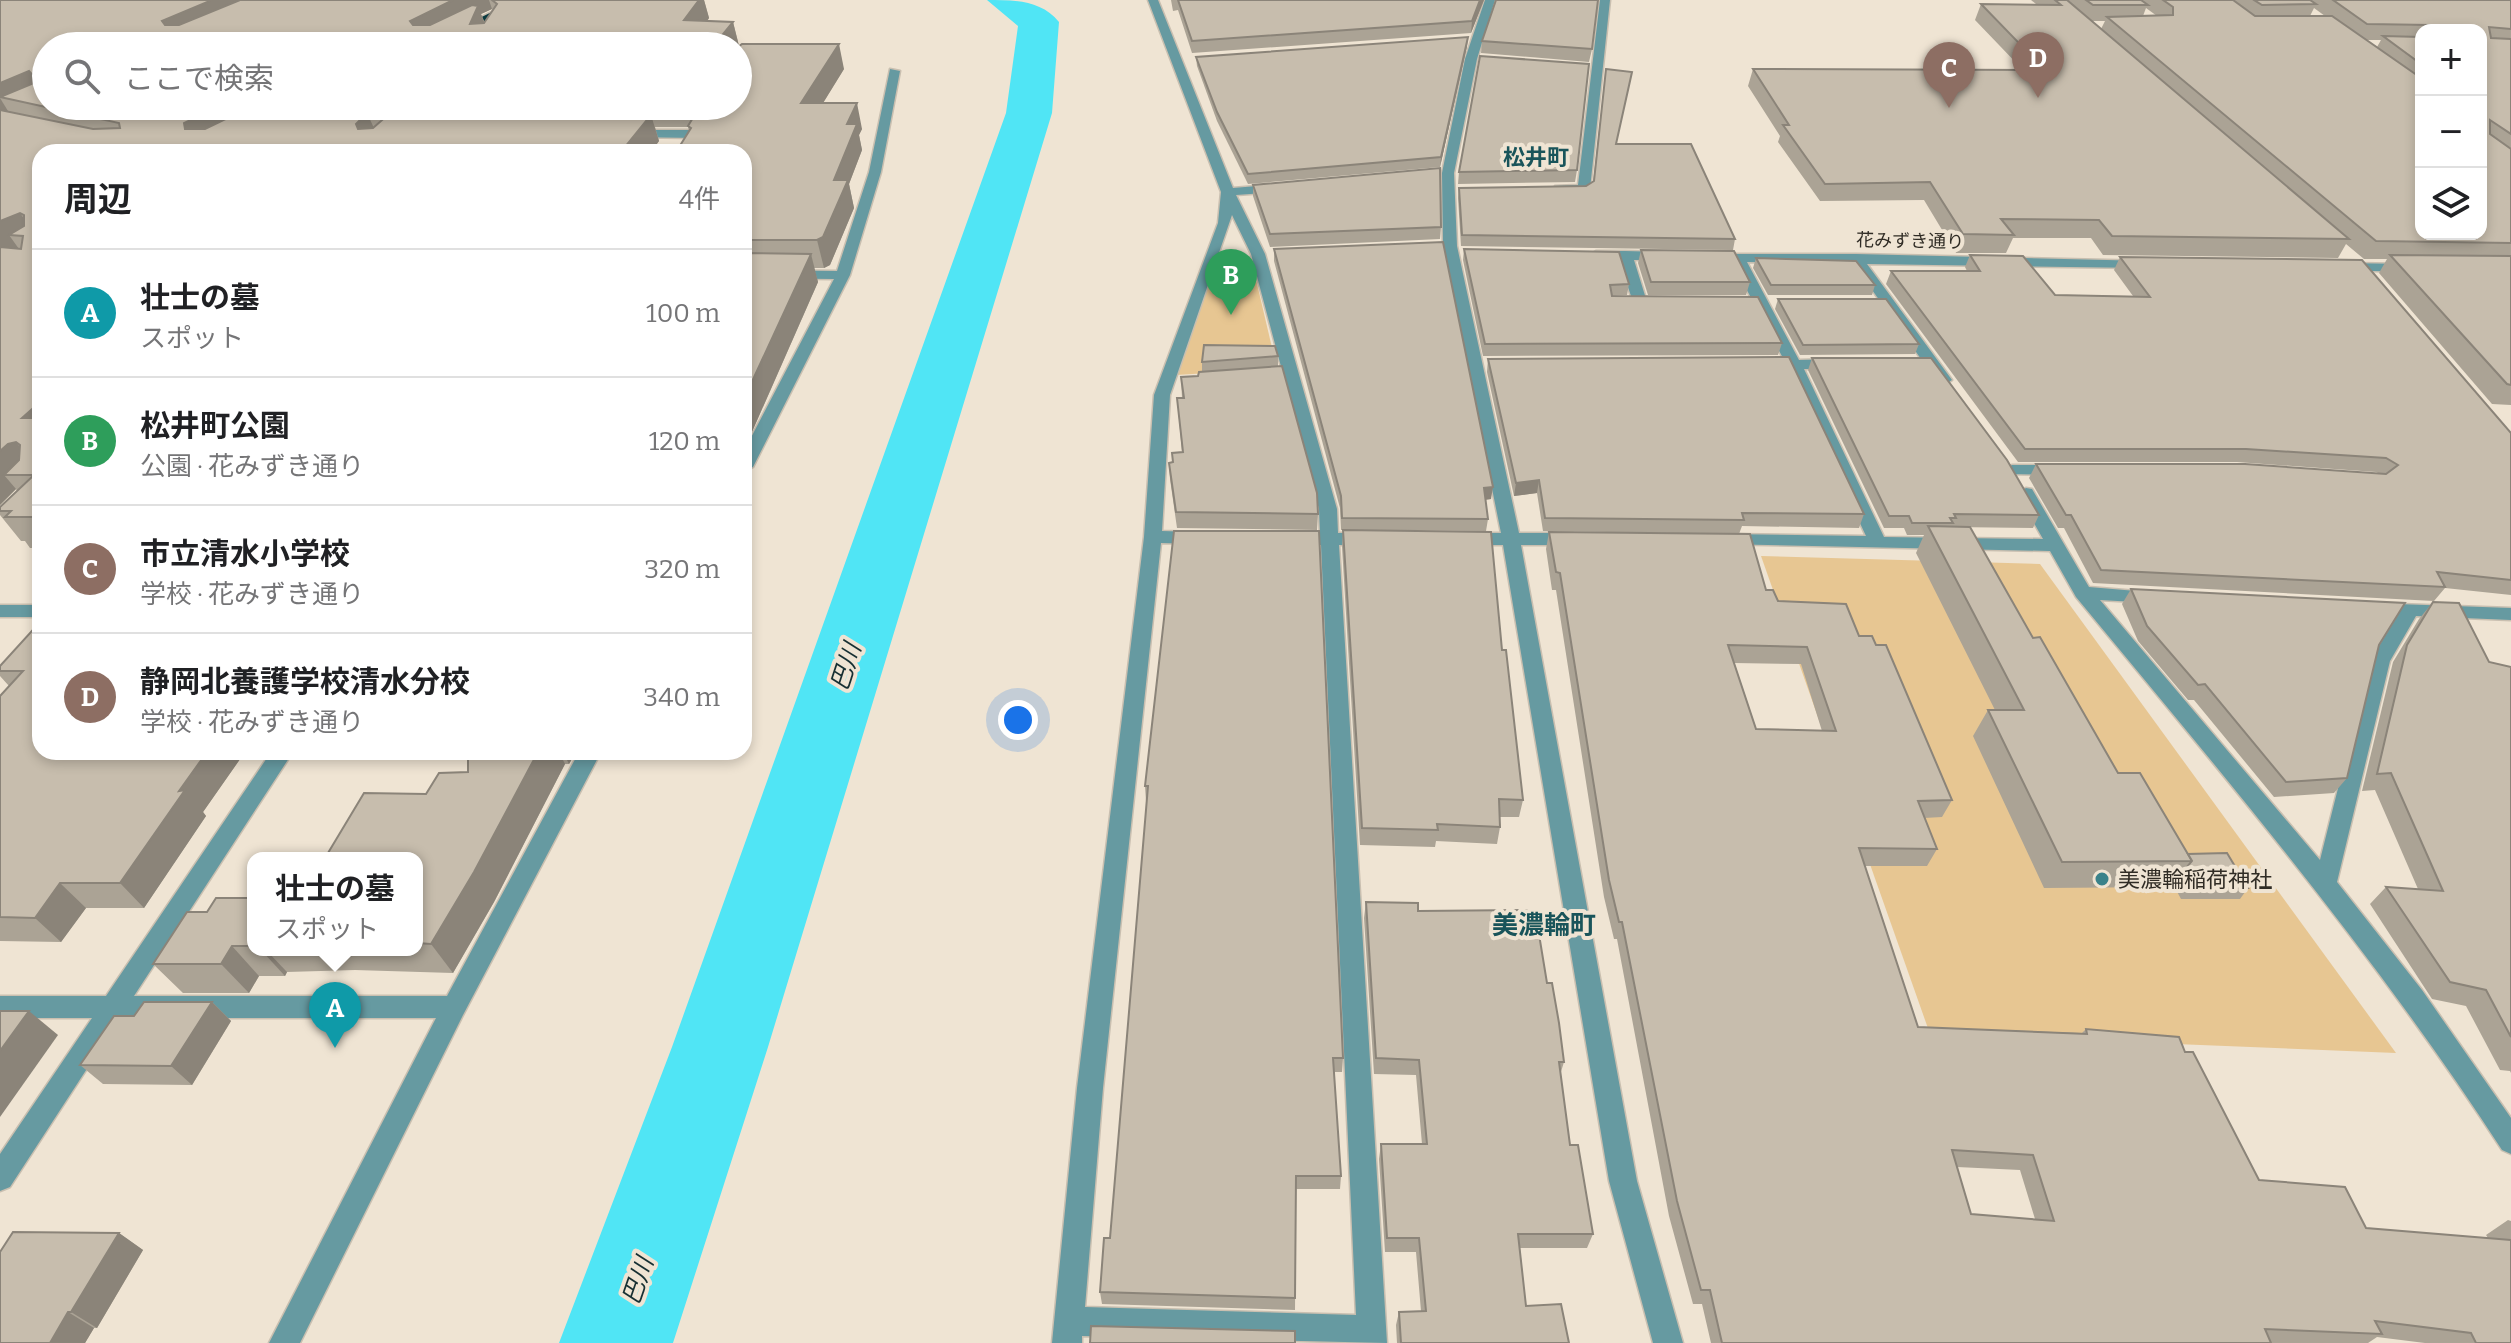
<!DOCTYPE html>
<html lang="ja">
<meta charset="utf-8">
<style>
body{margin:0;font-family:Bitter,"Noto Sans JP",serif;background:#f2f2f2;color:#202124}
.controls{position:absolute;right:24px;top:24px;display:grid;overflow:hidden;border-radius:16px;box-shadow:0 4px 12px #0003}
.controls button{width:72px;height:72px;display:grid;place-items:center;padding:0;border:0;border-bottom:2px solid #e0e0e0;background:#fff;color:#202124;font:40px sans-serif}
.you{position:absolute;left:1018px;top:720px;width:28px;height:28px;margin:-20px;border:6px solid #fff;border-radius:50%;background:#1a73e8;box-shadow:0 0 0 12px #1a73e833}
.badge{display:grid;place-items:center;width:52px;height:52px;border-radius:50%;background:#7c3aed;color:#fff;font-size:26px;font-weight:700}
.pin{position:absolute;translate:-50% -66px;filter:drop-shadow(0 2px 4px #0008)}
.pin::after{content:'';position:absolute;top:42px;width:28px;height:24px;background:inherit;clip-path:polygon(0 0,100% 0,50% 100%)}
.popup{position:absolute;left:247px;top:852px;width:176px;height:104px;box-sizing:border-box;display:grid;place-content:center;border-radius:16px;background:#fff;filter:drop-shadow(0 2px 6px #0005);font-size:26px;white-space:nowrap;color:#757577}
.popup b{font-size:30px;color:#202124}
.popup::after{content:'';position:absolute;left:50%;top:100%;margin-left:-16px;border:16px solid transparent;border-top-color:#fff}
.list{margin:0;padding:0;list-style:none}
h2{display:flex;justify-content:space-between;align-items:center;height:104px;margin:0;padding:0 32px;font-size:34px}
h2 small{font-size:26px;font-weight:400;color:#757577}
.list li{display:grid;grid-template-columns:52px 1fr auto;gap:24px;align-items:center;box-sizing:border-box;height:128px;padding:0 32px;border-top:2px solid #e0e0e0}
.list b{display:block;font-size:30px;white-space:nowrap}
.list p{margin:0;font-size:26px;white-space:nowrap;color:#757577}
.list em{font-size:26px;font-style:normal;color:#757577}
.icon{flex:none;width:44px;height:44px;fill:none;stroke:currentColor;stroke-width:2;stroke-linecap:round;stroke-linejoin:round}
.map{position:relative;flex:none;width:2511px;height:1343px;overflow:hidden}
.search{position:absolute;background:#fff;box-shadow:0 4px 12px #0003;left:32px;top:32px;width:720px;height:88px;display:flex;align-items:center;gap:20px;box-sizing:border-box;padding:0 28px;border-radius:44px;color:#757577;font-size:30px}
.panel{position:absolute;background:#fff;box-shadow:0 4px 12px #0003;left:32px;top:144px;width:720px;height:616px;border-radius:24px}
.map>svg:first-child{display:block}
</style>
<div class="map">
<svg width="2511" height="1343" viewBox="0 0 2511 1343">
<rect width="100%" height="100%" fill="#efe4d3"/>
<!-- green -->
<g fill="#e7c692">
<polygon points="1251,258 1277,369 1176,375 1216,261"/>
<polygon points="1761,556 2040,564 2396,1053 1930,1034"/>
</g>
<g fill="none" stroke-linecap="round" stroke-linejoin="round">
<!-- river -->
<path fill="#50e5f5" fill-rule="evenodd" d="M987,0c28,0 54,0 72,22l-7,91 -284,934 -95,296h-114l113,-296 334,-934 12,-87z"/>
<!-- minor casing -->
<g stroke="#c9bfb0" stroke-width="3">
<g id="minor">
<path d="M1148,0h10l75,188 47,-4 6,4 -6,4 -44,3 29,59 72,255 1,24h31l9,6 -9,6h-30l48,798 -305,-7v7h-30l25,-255 67,-551 10,-142 64,-172 3,-31zM1232,215l19,39 68,255 1,24h-27l-9,6 9,6h28l35,770 -271,-8 18,-219 58,-545 36,1 9,-6 -9,-6 -35,-1 8,-136z"/>
<polygon points="1485,0 1495,0 1477,59 1454,173 1457,246 1519,533 1573,533 1582,539 1573,545 1521,545 1637,1181 1683,1343 1653,1343 1609,1181 1503,545 1465,545 1456,539 1465,533 1501,533 1443,246 1442,173 1465,59"/>
<path d="M1600,0h10l-20,189c-8,6 -28,6 -36,0l1,-3 23,-1z"/>
<polygon points="890,69 900,71 881,172 850,275 753,467 744,472 744,451 834,279 744,278 744,270 837,271 869,172"/>
<polygon points="630,130 698,130 704,134 698,138 626,137 626,131"/>
<polygon points="1625,251 1664,252 1671,256 1664,260 1634,260 1647,302 1645,305 1633,302 1619,260 1596,259 1589,255 1596,251"/>
<path d="M1707,254h149l293,7v6l-5,1 -277,-4 85,116 -8,5 -6,-2 -85,-120 -106,-1 52,98 35,-1 8,5 -8,5h-30l80,168 159,2 -26,-46 9,-5 6,1 57,98 71,6 2,4 -9,6 -53,-3 220,260 50,-199 28,-46 -29,-2 -3,-5 3,-5 142,5v12l-95,-4 -26,45 -53,221 85,108 89,128v36l-9,-4c-127,-196 -277,-373 -426,-553l-26,-46 -331,-7 -3,-4 9,-6 141,2 -78,-167 -22,1 -8,-5 8,-5h18l-52,-98 -25,-2z"/>
<polygon points="2344,263 2408,264 2415,268 2408,272 2339,270 2339,264"/>
<polygon points="2012,465 2060,465 2069,470 2060,475 2006,474 2003,470"/>
<rect x="0" y="605" width="40" height="12"/>
<polygon points="271,752 293,752 134,996 447,996 579,752 601,752 463,1015 300,1343 269,1343 436,1018 120,1018 10,1187 0,1191 0,1154 92,1018 0,1018 0,996 106,996"/>
</g>
</g>
<!-- highway casing -->
<g stroke="#c9bfb0" stroke-width="3">
<g id="highway">
<polygon points="516,0 532,0 440,46 423,46"/>
<polygon points="293,106 311,106 219,152 200,152"/>
</g>
</g>
<!-- minor -->
<use href="#minor" fill="#669aa1" fill-rule="evenodd"/>
<!-- highway -->
<use href="#highway" fill="#0a3b40" fill-rule="evenodd"/>
</g>
<!-- wall -->
<g fill="#aba395" fill-rule="evenodd">
<path d="M0,0h704l5,18 -2,3 26,1 6,24 105,23 -21,34 39,26 -3,6 3,15 -13,34 5,24 -24,57 -6,3h-10l4,14 -74,168v-298l-55,-20 -1,-5h-33l4,14 -8,11h-611v396h-10l-5,-7h-4l-21,-26v-8l17,-16 -1,-2 -16,16zM492,9l1,1 -8,13 -4,-9zM46,46h692v60h-435l3,6h-32z"/>
<polygon points="1171,0 1484,0 1471,33 1192,53 1178,10 1173,11"/>
<path d="M2031,0h480v405l-19,-1 -113,-131 8,-14h-23l-18,-15 -8,14 -235,-3 -12,-17h-78l-7,15h-50l-32,-53 -104,1 -42,-59 2,-6 -32,-50 5,-17 270,1 -48,-50 6,-16h55zM2146,8l11,8h-14zM2314,8l11,8h-15zM2092,21h13l-4,8zM2421,30h60l-60,204zM2367,40h14l-4,7z"/>
<polygon points="1482,41 1592,49 1589,62 1481,53"/>
<polygon points="1467,46 1440,167 1248,184 1217,121 1197,66 1196,57"/>
<polygon points="1605,78 1617,144 1735,239 1733,250 1461,246 1458,198 1459,188 1586,186 1593,182"/>
<polygon points="1577,170 1575,182 1458,184 1459,172"/>
<polygon points="1253,185 1441,227 1440,239 1270,247 1253,196"/>
<polygon points="1274,249 1491,499 1485,500 1488,519 1486,531 1376,530 1502,650 1523,800 1519,817 1500,817 1500,827 1497,844 1436,841 1435,847 1360,845 1342,547 1343,530 1341,530 1340,508 1274,261"/>
<polygon points="1464,249 1629,284 1627,295 1613,296 1782,343 1778,355 1483,356 1463,260"/>
<polygon points="1641,250 1750,282 1746,295 1648,295 1638,263"/>
<polygon points="1970,255 2055,295 2133,296 2114,270 2120,257 2511,433 2511,595 2445,588 2434,601 2093,583 2064,528 2058,528 2029,478 2036,464 2380,474 2376,472 2237,462 2018,462 1886,284 1891,271 1967,271 1965,267"/>
<polygon points="1756,258 1875,285 1872,295 1768,295 1753,268"/>
<polygon points="1778,299 1919,344 1915,354 1800,355 1775,309"/>
<polygon points="1278,356 1278,366 1318,514 1317,530 1177,528 1170,479 1169,463 1172,462 1182,452 1177,398 1182,398 1181,377 1198,376 1202,372 1202,362"/>
<polygon points="1812,358 2039,515 2033,528 1952,527 2033,638 2118,773 2188,854 2248,888 2240,899 2181,899 2173,884 2171,887 2044,888 1973,736 1988,710 1995,710 1916,553 1924,535 1907,535 1904,528 1884,528 1808,370"/>
<polygon points="1488,359 1864,514 1859,528 1742,526 1739,534 1543,531 1537,493 1514,496 1487,372"/>
<polygon points="1174,531 1343,1058 1342,1072 1334,1072 1341,1176 1340,1189 1296,1189 1295,1310 1102,1304 1100,1292 1110,1238 1147,801 1146,801 1145,786"/>
<path d="M1549,532l217,58 12,11 81,35 93,164 -10,17 -18,1 13,31 -10,17h-62l53,161 164,6 4,-4 99,23 74,128 107,48 122,10 -2,-3 22,-15 3,1v122h-86l-48,-6 -9,6h-657l-9,-39h-9l-24,-88 -52,-277h-3l-10,-42 -48,-307h-4l-6,-41zM1734,663l67,1 21,67 -66,-2zM1957,1167l63,3 15,49 -64,-5z"/>
<polygon points="2131,589 2379,645 2347,778 2334,793 2274,797 2194,700 2188,700 2138,641 2122,604"/>
<polygon points="2433,602 2489,662 2511,667 2511,1073 2510,1071 2500,1070 2466,1006 2432,999 2370,904 2386,887 2418,889 2375,790 2362,791 2393,662 2419,619"/>
<polygon points="40,622 40,752 245,752 203,812 206,816 144,908 86,908 61,942 0,941 0,696 9,686 0,676 0,666"/>
<polygon points="468,752 576,752 569,764 565,764 494,902 453,973 355,970 287,972 285,976 259,976 249,993 183,993 153,964 207,912 253,898 253,950 417,950 417,858 426,794 468,772"/>
<polygon points="1366,902 1418,911 1547,983 1564,1062 1560,1075 1570,1145 1593,1234 1587,1248 1520,1248 1526,1306 1569,1343 1397,1343 1396,1325 1399,1312 1421,1311 1416,1252 1385,1252 1379,1159 1381,1144 1422,1144 1416,1075 1374,1074 1364,918"/>
<polygon points="212,1002 231,1021 192,1085 103,1084 80,1065 134,1016"/>
<polygon points="119,1233 143,1250 97,1328 94,1328 85,1343 0,1343"/>
</g>
<!-- shaded-wall -->
<g fill="#8b8479">
<polygon points="212,0 279,0 175,45 162,21"/>
<polygon points="453,0 489,0 492,9 481,14 487,30 420,45 410,21"/>
<polygon points="699,0 704,0 709,18 691,44 684,20"/>
<polygon points="1480,0 1484,0 1471,33 1472,21"/>
<polygon points="733,22 739,46 738,47 738,46 716,46 715,44"/>
<polygon points="1468,37 1467,46 1440,167 1441,157"/>
<polygon points="839,44 844,69 807,129 801,103"/>
<polygon points="29,71 45,96 0,97 0,83"/>
<polygon points="0,98 8,111 0,115"/>
<polygon points="857,103 862,129 859,135 862,150 849,184 854,208 830,265 824,268 817,240 834,180 847,124"/>
<polygon points="220,106 287,106 199,149 185,129 184,123"/>
<polygon points="384,106 407,106 409,110 393,125"/>
<polygon points="686,106 706,106 692,127"/>
<polygon points="367,113 379,139 368,150 356,124"/>
<polygon points="651,115 659,141 651,152 621,152"/>
<polygon points="20,213 39,240 23,236 9,235 19,249 0,258 0,221"/>
<polygon points="811,254 818,282 744,450 744,399"/>
<polygon points="40,402 40,441 22,418"/>
<polygon points="16,442 40,472 4,475 16,489 0,505 0,451 8,444"/>
<polygon points="1539,480 1537,493 1514,496 1516,483"/>
<polygon points="1493,487 1491,499 1482,500 1484,488"/>
<polygon points="207,752 245,752 203,812 206,816 144,908 120,883 179,791"/>
<polygon points="538,752 559,752 565,764 494,902 453,973 431,944"/>
<polygon points="563,752 576,752 569,764"/>
<polygon points="60,883 86,908 61,942 35,918"/>
<polygon points="232,946 259,976 249,993 221,964"/>
<polygon points="261,950 266,950 287,972 285,976"/>
<polygon points="212,1002 231,1021 192,1085 171,1066"/>
<polygon points="29,1011 58,1035 0,1117 0,1051"/>
<polygon points="119,1233 143,1250 97,1328 71,1312"/>
<polygon points="68,1312 94,1328 85,1343 50,1343"/>
</g>
<!-- building -->
<g fill="#c7bdad" stroke="#8b8479" stroke-width="2" fill-rule="evenodd">
<polygon points="0,0 212,0 162,21 165,25 179,25 240,0 453,0 410,21 413,25 430,25 472,5 478,6 470,24 484,23 497,4 492,0 699,0 684,20 733,22 715,44 728,44 729,46 46,46 46,106 220,106 184,123 185,129 205,129 240,112 367,113 356,124 358,129 373,128 390,113 651,115 621,152 40,152 40,402 22,418 40,418 40,517 5,517 11,511 0,511 0,507 34,475 4,475 19,460 20,445 16,442 8,444 0,451 0,247 21,249 23,236 9,235 24,226 24,215 20,213 0,221 0,110 93,129 120,128 119,123 0,97 34,83 36,79 29,71 0,83"/>
<polygon points="1178,0 1480,0 1472,21 1192,41"/>
<polygon points="1496,0 1598,0 1592,49 1482,41"/>
<polygon points="2055,0 2067,0 2349,239 2112,236 2099,220 2001,219 2014,235 1963,234 1930,182 1825,184 1783,125 1789,125 1753,69 2045,70 1981,4 2061,5"/>
<polygon points="2086,0 2141,0 2148,5 2093,5"/>
<polygon points="2163,0 2233,0 2255,16 2332,16 2421,78 2421,234 2481,234 2481,30 2432,30 2430,25 2367,24 2333,0 2511,0 2511,29 2489,27 2491,38 2511,39 2511,134 2490,120 2490,134 2511,149 2511,243 2376,241 2107,17 2173,15 2173,7"/>
<polygon points="2254,0 2310,0 2316,4 2262,5"/>
<polygon points="2383,36 2421,37 2421,64"/>
<polygon points="1468,37 1441,157 1248,174 1217,112 1196,57"/>
<polygon points="742,44 839,44 801,103 857,103 847,124 857,124 834,180 848,180 823,237 817,240 744,240 744,152 676,152 691,128 688,126 700,106 738,106 738,47"/>
<polygon points="1480,56 1589,64 1577,170 1459,172"/>
<polygon points="1606,69 1632,72 1616,144 1691,144 1735,239 1462,235 1459,188 1586,186 1594,181"/>
<polygon points="1440,168 1441,227 1270,234 1253,185"/>
<polygon points="1443,242 1493,487 1484,488 1488,519 1342,518 1341,496 1274,249"/>
<polygon points="1464,249 1619,252 1629,284 1610,285 1612,296 1758,297 1782,343 1485,344"/>
<polygon points="1641,250 1734,251 1750,282 1651,282"/>
<polygon points="744,253 811,254 744,399"/>
<polygon points="1970,255 2023,256 2055,295 2150,297 2120,257 2362,260 2511,433 2511,580 2437,572 2445,587 2101,570 2071,515 2066,515 2036,464 2245,464 2386,474 2398,465 2386,458 2246,449 2025,449 1891,271 1980,271"/>
<polygon points="2390,255 2511,256 2511,385 2507,384"/>
<polygon points="1756,258 1856,261 1875,285 1771,285"/>
<polygon points="1778,299 1886,299 1919,344 1803,345"/>
<polygon points="1204,345 1275,346 1278,356 1202,362"/>
<polygon points="1789,357 1864,514 1742,513 1744,520 1545,518 1539,480 1516,483 1488,359"/>
<polygon points="1812,358 1931,358 2007,460 2039,515 1954,514 1956,518 1950,518 1953,523 1912,523 1909,516 1889,516"/>
<polygon points="1282,366 1317,493 1318,514 1176,512 1169,463 1173,462 1172,453 1183,452 1177,398 1184,398 1181,377 1198,376 1199,372"/>
<polygon points="1928,526 1970,527 2033,638 2040,637 2118,773 2140,773 2192,861 2062,862 1988,710 2024,710"/>
<polygon points="1343,530 1491,532 1502,650 1506,650 1523,800 1499,799 1500,827 1437,824 1438,830 1362,828"/>
<polygon points="1174,531 1319,531 1343,1058 1333,1058 1341,1176 1296,1176 1295,1298 1100,1292 1104,1238 1110,1238 1148,786 1145,786"/>
<path d="M1549,532l201,2 16,56h7l5,11 68,3 13,32h13l4,9h10l66,155 -34,1 19,48 -78,-1 59,179 169,7 -1,-5 93,8 6,15h8l66,128 86,7 21,41 145,12v103h-35l-5,-10 -96,-12 7,13 -117,-5 6,14h-549l-12,-53h-9l-24,-89 -55,-279h-3l-10,-42 -49,-307 -4,-1zM1728,645l79,2 29,84 -80,-2zM1952,1150l81,5 21,66 -83,-7z"/>
<polygon points="2131,589 2405,603 2379,645 2347,778 2286,782 2205,684 2198,685 2147,626"/>
<polygon points="2433,602 2459,603 2489,662 2511,667 2511,1037 2486,990 2450,982 2386,887 2443,891 2391,773 2377,774 2407,645"/>
<polygon points="40,622 40,752 207,752 179,791 185,790 120,883 60,883 35,918 0,917 0,696 23,671 0,671 0,666"/>
<polygon points="468,752 538,752 474,872 431,944 417,943 417,858 325,858 364,793 426,794 439,773 468,772"/>
<polygon points="2227,853 2248,888 2189,888 2181,874 2192,861 2188,854"/>
<polygon points="216,898 253,898 253,946 232,946 221,964 153,964 187,912 207,912"/>
<polygon points="1366,902 1418,903 1418,911 1535,910 1547,983 1552,983 1559,1023 1564,1062 1559,1062 1570,1145 1578,1145 1593,1234 1518,1234 1526,1306 1561,1304 1569,1343 1401,1343 1399,1312 1426,1311 1419,1238 1387,1238 1381,1144 1427,1144 1419,1060 1376,1058"/>
<polygon points="144,1002 212,1002 171,1066 80,1065 114,1016 134,1016"/>
<polygon points="0,1011 29,1011 0,1051"/>
<polygon points="13,1232 119,1233 71,1312 68,1312 50,1343 0,1343 0,1252"/>
<polygon points="1091,1326 1295,1331 1295,1343 1090,1343"/>
</g>
<!-- markers -->
<circle fill="#3a828a" stroke="#efe4d3" stroke-width="3" cx="2102" cy="879" r="8"/>
<g text-anchor="middle" stroke-width="8" stroke-linejoin="round" paint-order="stroke">
<!-- far-street labels -->
<g font-size="18" fill="#302c25" stroke="#efe4d3">
<text transform="translate(1910 241) rotate(1)" y="6">花みずき通り</text>
</g>
<!-- far-quarter labels -->
<g font-size="22" font-weight="bold" fill="#19545a" stroke="#efe4d3">
<text x="1536" y="165">松井町</text>
</g>
<!-- poi labels -->
<g font-size="22" fill="#302c25" stroke="#efe4d3" text-anchor="start">
<text x="2118" y="887">美濃輪稲荷神社</text>
</g>
<!-- water labels -->
<g font-size="24" font-style="italic" fill="#162f32" stroke="#efe4d3">
<text transform="translate(846 667) rotate(-72)" y="8">巴川</text>
<text transform="translate(638 1281) rotate(-71)" y="8">巴川</text>
</g>
<!-- quarter labels -->
<g font-size="26" font-weight="bold" fill="#19545a" stroke="#efe4d3">
<text x="1544" y="934">美濃輪町</text>
</g>
</g>
</svg>
<div class="controls">
<button>+</button>
<button>−</button>
<button><svg class="icon" aria-label="layers" viewBox="0 0 24 24"><path d="M12 4l9 5-9 5-9-5zM3 14l9 5 9-5"/></svg></button>
</div>
<div class="you"></div>
<div class="pin badge" style="left:335px;top:1048px;background:#0f9aa8">A</div>
<div class="popup"><b>壮士の墓</b>スポット</div>
<div class="pin badge" style="left:1231px;top:315px;background:#2e9e5b">B</div>
<div class="pin badge" style="left:1949px;top:108px;background:#8d6e63">C</div>
<div class="pin badge" style="left:2038px;top:98px;background:#8d6e63">D</div>
<div class="search"><svg class="icon" aria-label="search" viewBox="0 0 24 24"><circle cx="10" cy="10" r="6"/><path d="M15 15l6 6"/></svg>ここで検索</div>
<section class="panel">
<h2>周辺<small>4件</small></h2>
<ul class="list">
<li><span class="badge" style="background:#0f9aa8">A</span><div><b>壮士の墓</b><p>スポット</p></div><em>100 m</em></li>
<li><span class="badge" style="background:#2e9e5b">B</span><div><b>松井町公園</b><p>公園 · 花みずき通り</p></div><em>120 m</em></li>
<li><span class="badge" style="background:#8d6e63">C</span><div><b>市立清水小学校</b><p>学校 · 花みずき通り</p></div><em>320 m</em></li>
<li><span class="badge" style="background:#8d6e63">D</span><div><b>静岡北養護学校清水分校</b><p>学校 · 花みずき通り</p></div><em>340 m</em></li>
</ul>
</section>
</div>
